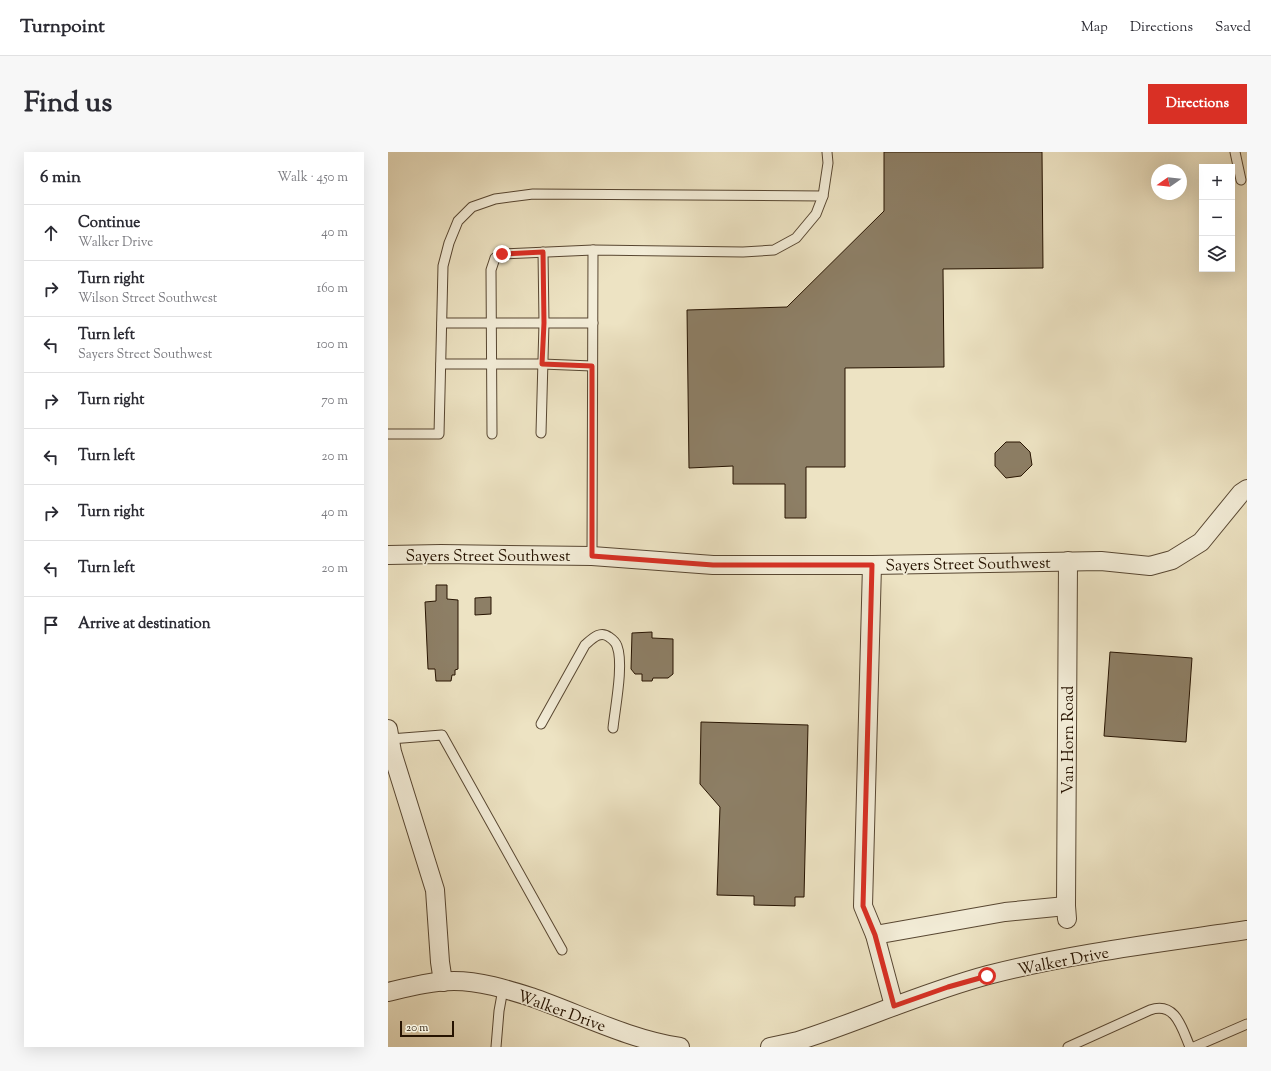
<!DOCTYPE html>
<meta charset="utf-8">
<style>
body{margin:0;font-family:"Sorts Mill Goudy",serif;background:#f7f7f7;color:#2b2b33}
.controls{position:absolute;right:12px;top:12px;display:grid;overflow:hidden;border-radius:0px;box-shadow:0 4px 16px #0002}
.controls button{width:36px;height:36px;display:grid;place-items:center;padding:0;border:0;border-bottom:1px solid #e1e1e2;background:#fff;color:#2b2b33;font:20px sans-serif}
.compass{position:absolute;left:763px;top:12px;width:36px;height:36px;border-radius:50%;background:#fff;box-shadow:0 4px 16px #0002;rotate:256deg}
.scale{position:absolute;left:12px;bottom:10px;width:54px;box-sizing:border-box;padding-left:4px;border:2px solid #261301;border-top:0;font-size:11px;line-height:14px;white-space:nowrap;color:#261301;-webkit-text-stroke:3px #f3edd8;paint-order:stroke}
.stop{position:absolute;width:12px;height:12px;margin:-9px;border:3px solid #d93025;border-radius:50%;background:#fff}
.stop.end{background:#d93025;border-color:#fff;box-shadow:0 1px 4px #0008}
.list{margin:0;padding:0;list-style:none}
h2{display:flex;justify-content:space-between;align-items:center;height:52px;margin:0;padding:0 16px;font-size:17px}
h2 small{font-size:13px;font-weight:400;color:#7c7c81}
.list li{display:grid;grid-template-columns:26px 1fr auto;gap:12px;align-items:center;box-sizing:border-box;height:56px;padding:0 16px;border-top:1px solid #e1e1e2}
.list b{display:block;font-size:15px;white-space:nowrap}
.list p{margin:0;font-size:13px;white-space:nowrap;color:#7c7c81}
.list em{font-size:13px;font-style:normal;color:#7c7c81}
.icon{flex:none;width:22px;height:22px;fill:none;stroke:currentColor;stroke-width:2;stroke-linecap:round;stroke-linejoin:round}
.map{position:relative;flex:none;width:859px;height:895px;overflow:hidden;border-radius:0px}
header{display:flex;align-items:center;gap:24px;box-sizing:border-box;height:56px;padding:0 20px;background:#fff;border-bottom:1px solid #e1e1e2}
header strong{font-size:19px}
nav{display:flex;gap:22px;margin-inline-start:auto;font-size:14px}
.intro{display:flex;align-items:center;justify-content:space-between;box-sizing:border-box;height:96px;padding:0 24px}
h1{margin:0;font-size:28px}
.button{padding:10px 18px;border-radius:0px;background:#d93025;color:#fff;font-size:14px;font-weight:700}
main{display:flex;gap:24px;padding:0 24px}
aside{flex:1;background:#fff;border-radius:0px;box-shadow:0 4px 16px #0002}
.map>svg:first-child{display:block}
</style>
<header>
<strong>Turnpoint</strong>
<nav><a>Map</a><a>Directions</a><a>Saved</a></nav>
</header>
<div class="intro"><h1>Find us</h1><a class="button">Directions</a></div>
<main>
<aside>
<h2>6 min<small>Walk · 450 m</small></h2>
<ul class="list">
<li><svg class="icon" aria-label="ahead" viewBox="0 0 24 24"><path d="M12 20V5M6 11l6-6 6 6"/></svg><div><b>Continue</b><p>Walker Drive</p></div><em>40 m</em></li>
<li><svg class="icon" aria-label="right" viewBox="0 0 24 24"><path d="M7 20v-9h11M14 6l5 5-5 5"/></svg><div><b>Turn right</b><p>Wilson Street Southwest</p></div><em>160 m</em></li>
<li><svg class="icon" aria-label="left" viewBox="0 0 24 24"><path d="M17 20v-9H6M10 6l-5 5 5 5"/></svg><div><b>Turn left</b><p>Sayers Street Southwest</p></div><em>100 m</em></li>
<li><svg class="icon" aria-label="right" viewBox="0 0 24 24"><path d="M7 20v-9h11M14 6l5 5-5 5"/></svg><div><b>Turn right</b></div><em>70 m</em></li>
<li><svg class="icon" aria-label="left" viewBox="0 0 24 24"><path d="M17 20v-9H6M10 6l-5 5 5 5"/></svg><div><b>Turn left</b></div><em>20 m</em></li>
<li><svg class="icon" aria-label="right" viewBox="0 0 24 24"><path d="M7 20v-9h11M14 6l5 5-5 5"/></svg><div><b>Turn right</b></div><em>40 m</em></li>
<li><svg class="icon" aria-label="left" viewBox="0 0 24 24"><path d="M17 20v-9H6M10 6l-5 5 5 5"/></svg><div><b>Turn left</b></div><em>20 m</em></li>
<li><svg class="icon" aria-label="arrive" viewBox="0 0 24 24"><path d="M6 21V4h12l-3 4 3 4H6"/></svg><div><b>Arrive at destination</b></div></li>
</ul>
</aside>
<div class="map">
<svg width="859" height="895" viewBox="0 0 859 895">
<rect width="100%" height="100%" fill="#ede3c3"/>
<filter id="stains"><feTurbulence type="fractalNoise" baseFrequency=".005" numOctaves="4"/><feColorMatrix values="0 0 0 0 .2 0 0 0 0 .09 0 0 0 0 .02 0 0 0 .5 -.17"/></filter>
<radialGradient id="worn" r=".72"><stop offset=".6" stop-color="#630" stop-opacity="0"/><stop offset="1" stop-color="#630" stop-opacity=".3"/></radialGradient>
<!-- building -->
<g fill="#8d7f66" stroke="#261301">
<polygon points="496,0 654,0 655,116 555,117 556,215 457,216 457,315 418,315 418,366 397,366 397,332 345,332 345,314 301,316 299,158 399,155 496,59"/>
<polygon points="618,290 632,290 642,300 644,313 633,324 618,326 607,314 607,301"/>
<polygon points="48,433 59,433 59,447 70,448 70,517 67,518 67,523 64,523 63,529 48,529 47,517 40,517 37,450 48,449"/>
<polygon points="103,445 103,462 87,463 87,446"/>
<polygon points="264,480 264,486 285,487 285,522 280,526 265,526 264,529 254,529 254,522 247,522 243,517 244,481"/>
<polygon points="722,500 804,506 798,590 716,584"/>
<polygon points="313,570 420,573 416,745 407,745 407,754 366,753 366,744 329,743 332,655 312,632"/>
</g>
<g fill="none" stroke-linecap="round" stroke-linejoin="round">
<!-- lane casing -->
<g stroke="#584732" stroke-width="11">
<g id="lane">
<polyline points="847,0 853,28"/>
<polyline points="54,171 205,171"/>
<polyline points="53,212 154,212 204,214"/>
<polyline points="153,281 156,171 155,100"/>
<polyline points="0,282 51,282 55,114 61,91 70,69 84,55 107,47 145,42 435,44"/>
<polyline points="104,282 103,118 107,106 114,102 205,98"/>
<polyline points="204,404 205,98 355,100 386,98 408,86 428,62 435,44 440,11 439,0"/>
<path d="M153,572l44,-79c7,-6 15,-15 24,-8 3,2 7,6 8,9 7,18 -2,62 -4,82"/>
<polyline points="2,587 54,583 174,798"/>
<polyline points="108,895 111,859 115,837"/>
<path d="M680,895l82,-37c26,-9 32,19 40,37"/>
<polyline points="806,895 859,872"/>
</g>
</g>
<!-- street casing -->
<g stroke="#584732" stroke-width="20">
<g id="street">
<polyline points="0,403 53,402 204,404 325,413 484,413 713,409 762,414 784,408 813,390 853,341 859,337"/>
<polyline points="484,413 475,754 487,783 506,854"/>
<polyline points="0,577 4,600 47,738 52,810 55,830"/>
<polyline points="679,767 678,754 680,409"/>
<polyline points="487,783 617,760 678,754"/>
<path d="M0,840c21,-5 44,-11 66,-11 26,0 52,8 77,16 49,17 97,42 149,50"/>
<path d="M382,895l28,-6 15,-5c59,-20 115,-45 175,-61 85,-22 172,-32 259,-45"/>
</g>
</g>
<!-- lane -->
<use href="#lane" stroke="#f3edd8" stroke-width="9"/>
<!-- street -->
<use href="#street" stroke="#f3edd8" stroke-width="18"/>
</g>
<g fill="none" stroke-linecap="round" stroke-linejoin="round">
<!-- route -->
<polyline stroke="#d93025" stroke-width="5" points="114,102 155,100 156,171 154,212 204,214 204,404 325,413 484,413 475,754 487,783 506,854 560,835 599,824"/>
</g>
<g text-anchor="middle" stroke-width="3.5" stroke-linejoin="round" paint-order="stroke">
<!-- street labels -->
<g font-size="16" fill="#261301" stroke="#f3edd8">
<text x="100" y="409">Sayers Street Southwest</text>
<text transform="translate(580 411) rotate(-1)" y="6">Sayers Street Southwest</text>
<text transform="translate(679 588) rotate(-90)" y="6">Van Horn Road</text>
<text transform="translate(675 808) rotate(-11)" y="6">Walker Drive</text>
<text transform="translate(174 858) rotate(20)" y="6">Walker Drive</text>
</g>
</g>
<rect width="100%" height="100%" filter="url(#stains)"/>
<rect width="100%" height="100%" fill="url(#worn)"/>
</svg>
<div class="controls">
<button>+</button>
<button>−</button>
<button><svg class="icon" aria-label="layers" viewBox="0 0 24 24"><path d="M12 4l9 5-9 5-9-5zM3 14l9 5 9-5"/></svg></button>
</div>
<svg class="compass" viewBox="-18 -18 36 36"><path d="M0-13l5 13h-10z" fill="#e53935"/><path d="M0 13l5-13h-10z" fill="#7c7c81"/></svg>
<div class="scale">20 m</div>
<div class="stop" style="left:599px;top:824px"></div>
<div class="stop end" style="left:114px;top:102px"></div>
</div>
</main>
